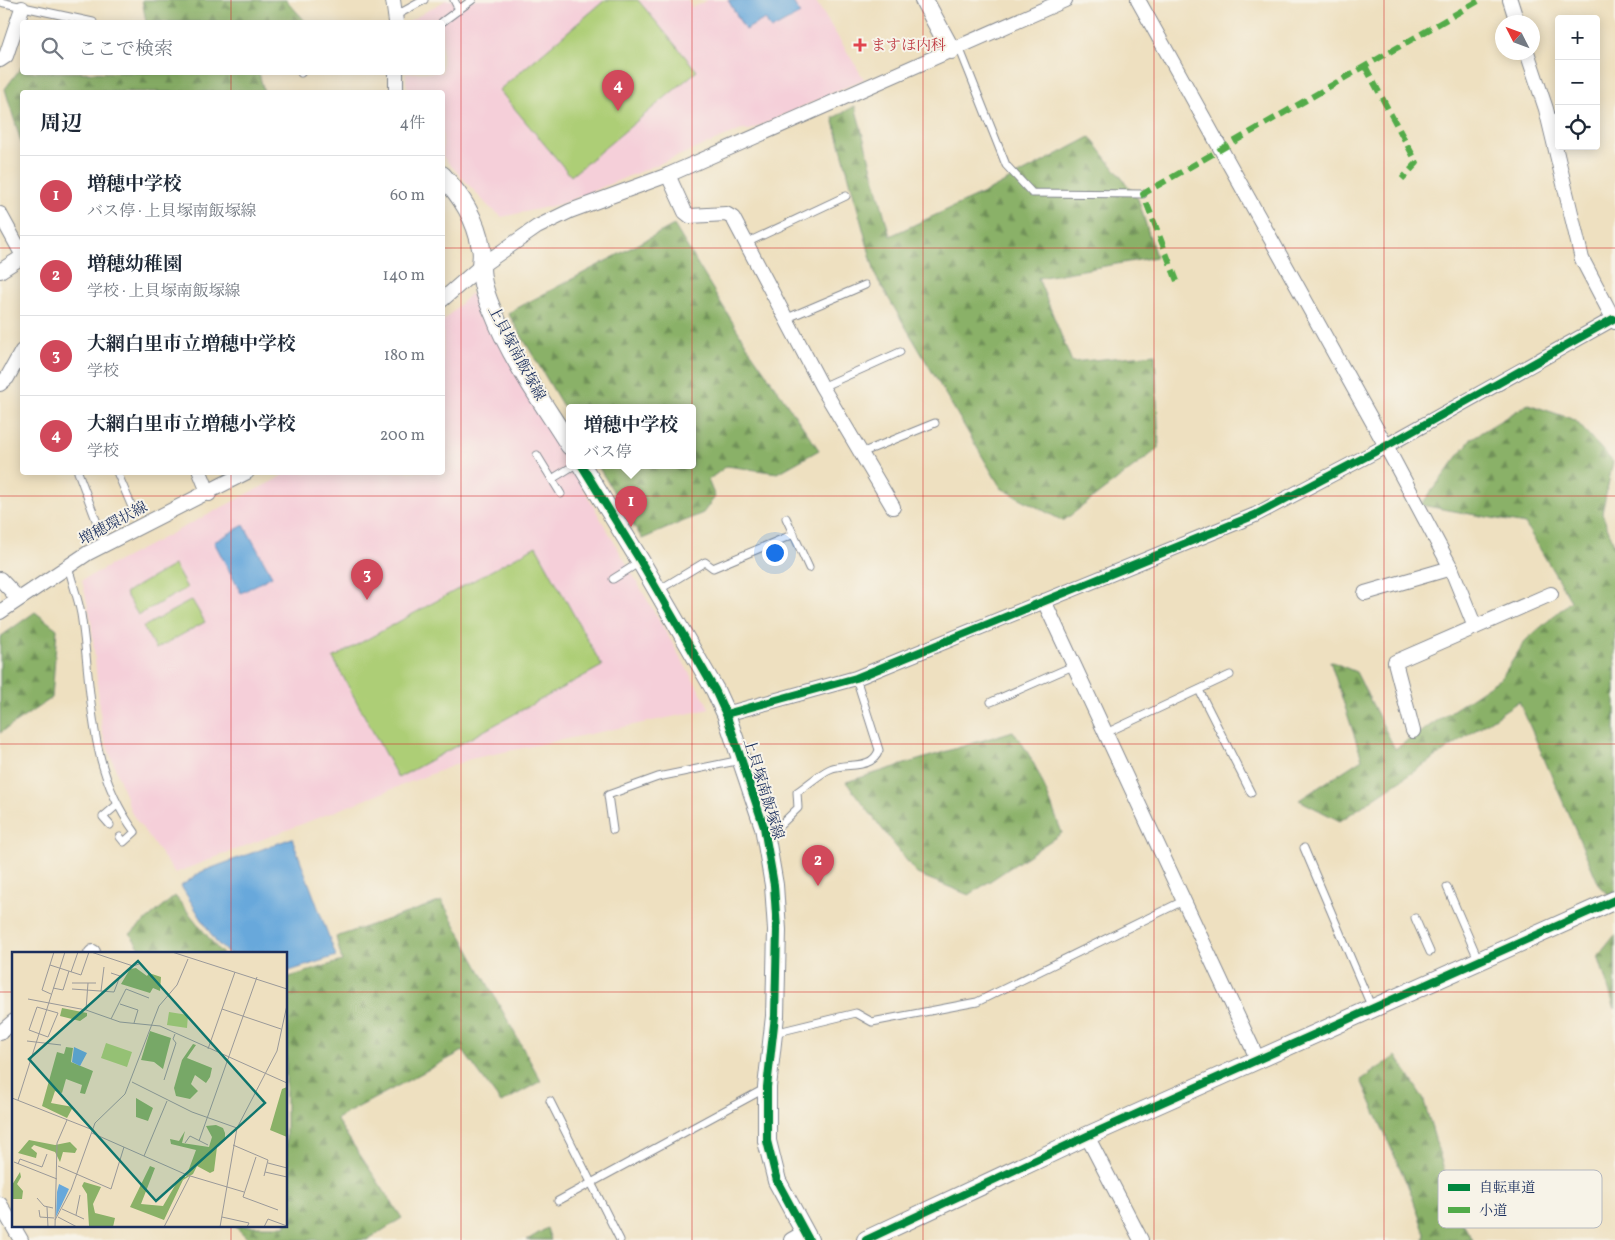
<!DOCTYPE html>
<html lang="ja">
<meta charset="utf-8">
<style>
body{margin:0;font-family:Vollkorn,"Noto Serif JP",serif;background:#f2f2f3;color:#1f2937}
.controls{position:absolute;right:15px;top:15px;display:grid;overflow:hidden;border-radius:5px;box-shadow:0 2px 12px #0003}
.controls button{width:45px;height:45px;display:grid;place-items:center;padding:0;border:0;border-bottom:1px solid #e0e1e3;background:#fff;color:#1f2937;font:25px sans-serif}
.compass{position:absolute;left:1495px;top:15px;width:45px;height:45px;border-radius:50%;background:#fff;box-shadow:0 2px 12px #0003;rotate:312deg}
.you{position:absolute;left:774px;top:552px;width:18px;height:18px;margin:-12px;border:4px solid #fff;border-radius:50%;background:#1a73e8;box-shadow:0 0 0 8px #1a73e833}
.badge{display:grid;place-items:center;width:32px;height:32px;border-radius:50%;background:#d1495b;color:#fff;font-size:16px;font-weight:700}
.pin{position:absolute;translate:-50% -41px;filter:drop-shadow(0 1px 2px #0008)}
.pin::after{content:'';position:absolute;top:26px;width:18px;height:15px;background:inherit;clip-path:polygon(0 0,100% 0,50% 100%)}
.popup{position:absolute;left:566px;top:404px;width:130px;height:65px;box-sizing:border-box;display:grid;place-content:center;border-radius:5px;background:#fff;filter:drop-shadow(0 1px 4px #0005);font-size:16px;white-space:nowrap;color:#747a83}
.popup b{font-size:19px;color:#1f2937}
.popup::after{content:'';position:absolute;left:50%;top:100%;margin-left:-10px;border:10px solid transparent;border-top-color:#fff}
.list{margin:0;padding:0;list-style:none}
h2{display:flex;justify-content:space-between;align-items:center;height:65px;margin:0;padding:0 20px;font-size:21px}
h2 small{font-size:16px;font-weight:400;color:#747a83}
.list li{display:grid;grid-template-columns:32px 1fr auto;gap:15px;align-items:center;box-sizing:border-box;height:80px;padding:0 20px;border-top:1px solid #e0e1e3}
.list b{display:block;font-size:19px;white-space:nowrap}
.list p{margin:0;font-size:16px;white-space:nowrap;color:#747a83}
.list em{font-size:16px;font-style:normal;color:#747a83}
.icon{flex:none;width:28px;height:28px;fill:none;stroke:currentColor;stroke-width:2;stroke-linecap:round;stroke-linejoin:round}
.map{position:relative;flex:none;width:1615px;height:1240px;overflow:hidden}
.search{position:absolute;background:#fff;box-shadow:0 2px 12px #0003;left:20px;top:20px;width:425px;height:55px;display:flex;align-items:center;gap:12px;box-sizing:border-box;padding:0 18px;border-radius:5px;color:#747a83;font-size:19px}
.panel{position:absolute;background:#fff;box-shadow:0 2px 12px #0003;left:20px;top:90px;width:425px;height:385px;border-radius:5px}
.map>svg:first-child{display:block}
</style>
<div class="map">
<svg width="1615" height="1240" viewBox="0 0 1615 1240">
<defs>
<pattern id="forest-firs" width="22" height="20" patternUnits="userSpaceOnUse" patternTransform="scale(1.25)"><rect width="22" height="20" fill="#8ab167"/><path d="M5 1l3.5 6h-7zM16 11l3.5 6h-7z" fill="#709058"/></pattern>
</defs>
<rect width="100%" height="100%" fill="#f7f3e8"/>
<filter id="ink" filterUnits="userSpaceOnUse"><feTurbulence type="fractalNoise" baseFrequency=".02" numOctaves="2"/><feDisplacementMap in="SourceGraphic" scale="10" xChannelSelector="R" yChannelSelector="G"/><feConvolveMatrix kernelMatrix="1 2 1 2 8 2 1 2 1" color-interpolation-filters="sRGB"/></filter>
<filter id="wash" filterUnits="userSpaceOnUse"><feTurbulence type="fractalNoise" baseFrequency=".0096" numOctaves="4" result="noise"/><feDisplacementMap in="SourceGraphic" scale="20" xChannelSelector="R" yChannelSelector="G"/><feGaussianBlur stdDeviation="1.12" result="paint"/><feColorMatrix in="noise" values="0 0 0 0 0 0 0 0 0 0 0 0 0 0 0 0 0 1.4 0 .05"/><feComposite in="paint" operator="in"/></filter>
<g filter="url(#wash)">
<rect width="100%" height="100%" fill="#eee0c0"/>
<!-- built -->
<g fill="#f5cfd9">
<polygon points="446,0 688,0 692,8 707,0 815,0 864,79 748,131 744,129 561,204 502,217 489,207 443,157 442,92 409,92 406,83 406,73 442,72 442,22 408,22"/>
<polygon points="471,293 710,709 470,759 175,873 132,814 102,732 91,620 82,580 288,473 442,472 443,321"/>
</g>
<!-- grass -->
<g fill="#adce76" stroke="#647e6a">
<polygon points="605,0 638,0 697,71 571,176 499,90"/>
<polygon points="536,546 602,666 398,778 333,658"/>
<polygon points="174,565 187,588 138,615 125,593"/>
<polygon points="192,600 205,622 156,649 143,627"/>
</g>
<!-- forest -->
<g fill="url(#forest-firs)" stroke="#527062">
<polygon points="142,0 286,0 306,22 146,22"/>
<polygon points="22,66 22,72 259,73 264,92 22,92 22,145 5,89"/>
<polygon points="855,106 890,236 990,190 1090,137 1138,199 1156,257 1038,278 1072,362 1155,354 1159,448 1063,521 1001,488 876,277 833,118"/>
<polygon points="674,225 747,346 819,450 778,473 727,466 708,480 715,497 703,513 642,539 598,466 692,466 692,408 570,408 570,418 508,313"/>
<polygon points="1528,404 1575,420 1613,462 1602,513 1615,547 1615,900 1600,887 1519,701 1340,821 1299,800 1362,759 1330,661 1356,672 1395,749 1501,678 1526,640 1571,601 1525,524 1421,505 1472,438"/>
<polygon points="35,612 57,629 52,698 0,733 0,637"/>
<path d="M1013,731c24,30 35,66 49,102l-93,62 -52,-21 -71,-92z"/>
<polygon points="175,896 217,948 223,954 144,954 130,934"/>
<polygon points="442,901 541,1081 501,1103 463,1051 336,1119 402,1218 367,1240 249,1240 235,1226 286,1226 286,978 342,961 336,937"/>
<polygon points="1615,935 1615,1009 1598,956"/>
<polygon points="1396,1056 1423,1098 1442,1163 1462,1223 1473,1240 1424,1240 1425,1234 1411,1193 1361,1080"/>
<polygon points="547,1228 551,1240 527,1240"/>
</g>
<!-- water -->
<g fill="#67a8db" stroke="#416c9c">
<polygon points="728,0 792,0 800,14 771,30 765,19 745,30"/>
<polygon points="244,525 272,576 241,593 214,542"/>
<polygon points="292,838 336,956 286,972 286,954 229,954 216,942 181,886 201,872"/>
</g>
</g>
<g filter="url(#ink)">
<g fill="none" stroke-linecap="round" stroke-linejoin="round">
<!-- service casing -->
<g stroke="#84888f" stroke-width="9">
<g id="service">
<polyline points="454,0 459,10"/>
<polyline points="0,2 93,22"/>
<polyline points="395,16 424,0"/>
<polyline points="442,22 472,0"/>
<polyline points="959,47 1006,165 1032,193 1143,194"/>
<polyline points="301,73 302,72"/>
<polyline points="746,243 846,196"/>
<polyline points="785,319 865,285"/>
<polyline points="822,387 900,352"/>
<polyline points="861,453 935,423"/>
<polyline points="537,455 561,494"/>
<polyline points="78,472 105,544"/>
<polyline points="117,472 132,507"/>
<polyline points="552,479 573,466"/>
<polyline points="786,518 809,568"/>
<path d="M68,566c4,16 10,32 13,48 12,77 5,152 54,218l-11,10 -4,-5"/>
<polyline points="613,579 640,562"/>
<polyline points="657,591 705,562 713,568 794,534"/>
<polyline points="1199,690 1251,793"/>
<polyline points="991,702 1073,666"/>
<polyline points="1106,733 1230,675"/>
<polyline points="110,825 103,817 117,805"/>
<polyline points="613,830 608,795 658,777 741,760"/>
<path d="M768,837l30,-29 -1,-16c11,-7 22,-18 33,-23 16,-7 42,2 49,-19l-23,-72"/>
<polyline points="1304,848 1372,1008"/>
<polyline points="1447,887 1479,961"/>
<polyline points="1415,918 1430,952"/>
<polyline points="774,1033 856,1013 872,1022 977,1002 1185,900"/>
<polyline points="550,1101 620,1240"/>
<polyline points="558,1201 766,1088"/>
</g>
</g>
<!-- minor casing -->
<g stroke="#84888f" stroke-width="16">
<g id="minor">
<polyline points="393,0 396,22"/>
<polyline points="1138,0 1386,446 1451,568 1475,627"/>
<polyline points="1510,0 1517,22"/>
<polyline points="1527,52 1546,109 1582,259 1615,322"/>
<polyline points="0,60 6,56 22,8"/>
<polyline points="396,72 396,92"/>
<polyline points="668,175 685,212 690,216 726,214 733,218 822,387 893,507"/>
<polyline points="0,214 22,254"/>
<polyline points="0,271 22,257"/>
<polyline points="442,300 481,266 537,227 570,211 668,175 1065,0"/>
<polyline points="0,384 7,378 22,351"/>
<polyline points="200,472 209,494"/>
<polyline points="0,579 18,598"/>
<polyline points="1365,593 1451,568"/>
<polyline points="1044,601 1258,1060"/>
<polyline points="0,612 88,553 247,472"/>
<polyline points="726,714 856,678 1255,515 1386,446 1613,319"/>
<polyline points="1413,731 1395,662 1551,594"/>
<polyline points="91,954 93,952"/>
<polyline points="0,1033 14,1021"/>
<polyline points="1087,1136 1141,1240"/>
<polyline points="0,1204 21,1240"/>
<polyline points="791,1240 805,1232"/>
</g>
</g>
<!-- tertiary casing -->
<g stroke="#84888f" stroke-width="20">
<g id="tertiary">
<polyline points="924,0 951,50"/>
<path d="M442,175c20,22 34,44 39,73 2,6 0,13 0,19 0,17 6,32 13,47 18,47 50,90 76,132"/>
<polyline points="582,466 641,562 715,690 726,714 764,827 774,885 777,930 775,1016 767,1087 767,1141 777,1181 809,1240"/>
<polyline points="866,1240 1087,1136 1615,900"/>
</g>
</g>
<!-- service -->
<use href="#service" stroke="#fff" stroke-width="7"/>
<!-- minor -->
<use href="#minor" stroke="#fff" stroke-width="14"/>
<!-- tertiary -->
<use href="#tertiary" stroke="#fff" stroke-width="18"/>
<!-- quiet -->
<g stroke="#52ab49" stroke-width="6" stroke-dasharray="12 6" stroke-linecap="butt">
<polyline points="1365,66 1417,163 1402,179"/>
<polyline points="1177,281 1143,194 1480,0"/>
</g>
<!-- cycleway casing -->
<g stroke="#f7f3e8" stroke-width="11">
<g id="cycleway">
<polyline points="582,466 641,562 715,690 726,714 764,827 774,885 777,930 775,1016 767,1087 767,1141 777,1181 809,1240"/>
<polyline points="726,714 856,678 1255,515 1386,446 1613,319"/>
<polyline points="866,1240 1087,1136 1615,900"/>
</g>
</g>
<!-- cycleway -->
<use href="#cycleway" stroke="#00873e" stroke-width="8"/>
</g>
</g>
<!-- grid -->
<path fill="none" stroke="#d62828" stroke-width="1" stroke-opacity="0.55" d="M231,0v22M461,0v1240M692,0v1240M923,0v1240M1154,0v1240M1384,0v1240M231,72v20M0,248h22M442,248h1173M231,472v482M0,496h1615M0,744h1615M0,992h14M286,992h1329M231,1226v14"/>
<!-- markers -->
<path fill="#e0444e" stroke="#f7f3e8" stroke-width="2" d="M857.5 37.5h5v5h5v5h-5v5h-5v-5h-5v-5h5z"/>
<g text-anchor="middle" stroke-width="4" stroke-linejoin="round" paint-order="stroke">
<!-- health labels -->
<g font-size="15" fill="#be3a42" stroke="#f7f3e8" text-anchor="start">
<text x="871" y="50">ますほ内科</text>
</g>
<!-- street labels -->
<g font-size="15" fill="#1b2f5e" stroke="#f7f3e8">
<text transform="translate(517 353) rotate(62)" y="5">上貝塚南飯塚線</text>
<text transform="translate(113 523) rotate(-28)" y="5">増穂環状線</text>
<text transform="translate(764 789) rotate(73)" y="5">上貝塚南飯塚線</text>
</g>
</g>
<!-- overview -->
<g transform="translate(12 952)">
<rect width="275" height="275" fill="#eee0c0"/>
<path d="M157,60l19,3 -1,13 -20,-3zM94,91l26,9 -5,15 -26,-9z" fill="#adce76"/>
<path d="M124,16l11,8 2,-3 12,4 -1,14 -7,-3 -3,5 -29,-9 9,-15zM50,56l25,5v3l-7,5 -20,-5zM138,79l21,7 -8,31 -9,-7 -13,-2zM181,92l3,1 -9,13 25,10 -2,9 -4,6 -11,-8 -4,9 7,7 -8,8 -14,-3 -2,-8 8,-28zM54,95l7,1 -2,14 22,9 -8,23 -5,-1 2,-8 -16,-6 -4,14 -7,-2 -4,12 22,4 -6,11 -25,-12 15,-54 7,2zM275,135v50l-17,-7 12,-41zM124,146l17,10 -5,13 -12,-4zM204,173l7,3 2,5v7l-8,7 -3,24 -4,2 -13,-7 -4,8 -10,6 -19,40 -34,-13 20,-41 5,2 -14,36 22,2 17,-29h6l10,-27 -25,-6 -1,-5 9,2 6,-10 -3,12 27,4 3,-10 -6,-11zM17,188l26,5 15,-3 7,7 -2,4 -12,-1 -3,10 -5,-10 -21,-7 -3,3 6,5 -1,5 -18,-5zM8,220l1,5 -4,7 6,7 -1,8h-10v-14zM72,230l17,5 -8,17 2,9 20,5 -2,9 -24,-1 -2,-32 -5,-8z" fill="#8ab167"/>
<path d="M62,95l13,6 -7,13 -8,-4zM47,232l10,5 -13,28 1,-25z" fill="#67a8db"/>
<path fill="none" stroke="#9a9999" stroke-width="1" d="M79,0l42,14 6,-2M160,0l115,37M38,13l31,10 8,-23M59,20l7,-20M60,31h24M41,36l10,2 6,-19M60,37l42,3 6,-16 -9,-3M89,39l3,-24M39,42l-9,-4 12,-38M16,47l58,11 34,12 40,4 127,57M108,52l18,6 -4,13M25,55l21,6 -10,24 -19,-7zM210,57l59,20M74,58l2,-27M99,67l15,-30 23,9M15,89l34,4M196,97l27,-77M152,128l12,-37 -3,-4 2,-5M120,130l60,30 45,16M0,146l81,32M6,148l47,-148M80,181l95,42 57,17M187,189l58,-164M173,191l5,-7 18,9M221,193l35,15 -4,16M132,204l23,-55M244,205l-13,40 35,13M2,210l43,17M256,211l19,5M6,212l2,-5 22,8 5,-13M46,214l53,23 13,-42M253,220l22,5M25,246l7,8 9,2M35,255l1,20M50,257l22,10M27,258l1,7 14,1M64,263l4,-20M46,265l19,10M210,265l27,6 -2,4M43,268l16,-30 24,-67 30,-29 34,-88 18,-21 11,-26M43,275l2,-84 10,-23M152,275l26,-51M208,275l17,-99 40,-77 10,-46M252,275l4,-8 19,7"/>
<path fill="#0f766e" fill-opacity="0.15" stroke="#0f766e" stroke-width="2.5" d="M126,9l127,142 -109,98 -127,-142z"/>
<rect width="275" height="275" fill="none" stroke="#1b2f5e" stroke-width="2.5"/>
</g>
<!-- legend -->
<rect x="1438" y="1170" width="164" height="58" rx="8" fill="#f7f3e8" stroke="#b5b8bf" stroke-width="1"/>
<rect x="1448" y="1184" width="22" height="7" fill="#00873e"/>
<rect x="1448" y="1207" width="22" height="6" fill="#52ab49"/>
<g font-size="14" fill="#1b2f5e">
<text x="1479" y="1192">自転車道</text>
<text x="1479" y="1215">小道</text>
</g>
</svg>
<div class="controls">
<button>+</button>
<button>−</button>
<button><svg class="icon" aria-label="locate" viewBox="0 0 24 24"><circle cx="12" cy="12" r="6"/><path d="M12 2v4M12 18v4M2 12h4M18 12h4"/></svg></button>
</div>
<svg class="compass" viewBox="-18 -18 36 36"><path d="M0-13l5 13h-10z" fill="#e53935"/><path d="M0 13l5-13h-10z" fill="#747a83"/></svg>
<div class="you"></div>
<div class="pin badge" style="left:631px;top:527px">1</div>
<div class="popup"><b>増穂中学校</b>バス停</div>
<div class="pin badge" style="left:818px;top:886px">2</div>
<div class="pin badge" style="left:367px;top:600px">3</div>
<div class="pin badge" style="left:618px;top:111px">4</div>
<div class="search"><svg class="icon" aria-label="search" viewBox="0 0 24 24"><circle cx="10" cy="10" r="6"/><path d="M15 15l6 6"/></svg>ここで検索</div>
<section class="panel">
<h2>周辺<small>4件</small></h2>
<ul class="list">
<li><span class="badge">1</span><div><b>増穂中学校</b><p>バス停 · 上貝塚南飯塚線</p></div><em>60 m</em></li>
<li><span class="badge">2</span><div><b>増穂幼稚園</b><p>学校 · 上貝塚南飯塚線</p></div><em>140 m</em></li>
<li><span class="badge">3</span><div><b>大網白里市立増穂中学校</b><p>学校</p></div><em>180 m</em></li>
<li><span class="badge">4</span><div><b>大網白里市立増穂小学校</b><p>学校</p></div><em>200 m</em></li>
</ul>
</section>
</div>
